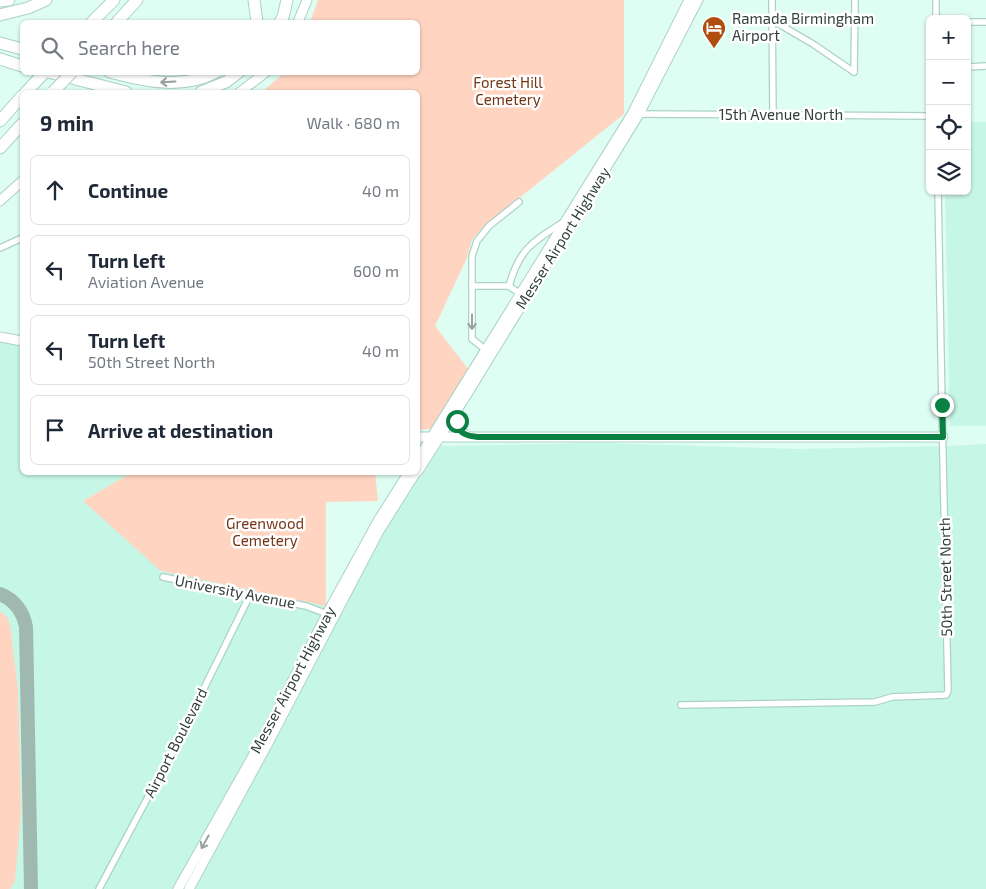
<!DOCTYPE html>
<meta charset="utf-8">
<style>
body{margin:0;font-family:"Exo 2",sans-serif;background:#f2f2f3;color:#1f2937}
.controls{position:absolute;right:15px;top:15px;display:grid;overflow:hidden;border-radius:8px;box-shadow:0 1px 4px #0004}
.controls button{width:45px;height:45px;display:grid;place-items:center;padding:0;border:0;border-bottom:1px solid #e0e1e3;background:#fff;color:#1f2937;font:25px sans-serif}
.stop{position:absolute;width:15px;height:15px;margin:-11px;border:4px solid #0b8043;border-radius:50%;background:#fff}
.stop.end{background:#0b8043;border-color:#fff;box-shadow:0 1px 5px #0008}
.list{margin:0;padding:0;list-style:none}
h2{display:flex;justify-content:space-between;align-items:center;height:65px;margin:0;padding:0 20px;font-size:21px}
h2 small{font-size:16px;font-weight:400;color:#747a83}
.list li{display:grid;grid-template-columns:32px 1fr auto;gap:15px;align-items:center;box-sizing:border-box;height:70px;margin:0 10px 10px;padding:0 10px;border:1px solid #e0e1e3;border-radius:8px}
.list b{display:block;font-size:19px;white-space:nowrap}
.list p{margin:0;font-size:16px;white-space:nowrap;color:#747a83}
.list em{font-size:16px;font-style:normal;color:#747a83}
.icon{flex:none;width:28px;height:28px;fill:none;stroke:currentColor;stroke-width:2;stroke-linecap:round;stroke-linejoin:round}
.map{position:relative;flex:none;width:986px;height:889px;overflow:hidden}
.search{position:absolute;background:#fff;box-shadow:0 1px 4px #0004;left:20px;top:20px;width:400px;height:55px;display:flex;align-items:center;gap:12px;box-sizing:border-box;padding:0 18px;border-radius:8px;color:#747a83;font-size:19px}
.panel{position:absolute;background:#fff;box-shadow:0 1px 4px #0004;left:20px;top:90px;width:400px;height:385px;border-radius:8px}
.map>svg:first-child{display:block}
</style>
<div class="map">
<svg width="986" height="889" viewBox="0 0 986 889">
<rect width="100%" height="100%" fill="#defdf3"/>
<!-- built -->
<g fill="#c6f6e6">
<polygon points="967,122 986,122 986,426 950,426 945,191 967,191"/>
<polygon points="0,339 22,344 22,472 131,473 83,501 326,606 347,568 406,473 418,472 418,453 420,445 447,446 601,443 797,449 949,446 986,444 986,889 0,889"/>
</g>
<!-- green -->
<g fill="#ffd5c2">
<polygon points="318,0 624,0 624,114 483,227 472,240 466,260 435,326 469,370 437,426 429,429 418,430 418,92 262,92 284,73 418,72 418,22 310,22"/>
<polygon points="375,472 378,501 326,502 326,606 161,571 83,501 131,473"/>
<polygon points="0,611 7,617 10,625 18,689 21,812 15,881 10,889 0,889"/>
</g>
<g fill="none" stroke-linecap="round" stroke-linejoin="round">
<!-- taxiway -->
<path stroke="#9fb8b0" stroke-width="14" d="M0,594c15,6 23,17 26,33l5,262"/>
<!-- street casing -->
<g stroke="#acd2c6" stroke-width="8">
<g id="street">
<polyline points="772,0 773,115"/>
<polyline points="936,0 936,19"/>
<polyline points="772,20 813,44 854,72"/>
<polyline points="967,22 986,22"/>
<polyline points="967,67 986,66"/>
<polyline points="854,72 855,0"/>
<polyline points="637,114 930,116"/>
<polyline points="0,248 22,238"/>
<polyline points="472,286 509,286 522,295"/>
<path d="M509,286c10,-36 22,-43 53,-63"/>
<polyline points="486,350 472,339 472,256 477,241 489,226 519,202"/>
<polyline points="163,577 306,606 330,615"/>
<path d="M681,705l194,-3 17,-5 54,-2 2,-4c-3,-167 -8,-333 -10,-500"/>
<polyline points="99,889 181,735 250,595"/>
</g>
</g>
<!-- secondary casing -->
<g stroke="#acd2c6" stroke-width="11">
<g id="secondary">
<polyline points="298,22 307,0"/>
<polyline points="240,92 266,72"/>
<polyline points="0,201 22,181"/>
<polyline points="0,337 22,341"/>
<path d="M458,411c-2,14 -4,19 10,25"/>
<polyline points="418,437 943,437"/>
<polyline points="418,459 632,114 689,0"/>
<polyline points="418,471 467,394 639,114 698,0"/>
<polyline points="178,889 263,738 327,614 378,521 409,472"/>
<polyline points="189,889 268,743 379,531 416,472"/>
</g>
</g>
<!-- highway casing -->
<g stroke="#acd2c6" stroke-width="13">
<g id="highway">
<polyline points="254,0 257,22"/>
<polyline points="0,1 9,0"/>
<polyline points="0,15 28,8 46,0"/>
<polyline points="92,22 114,0"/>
<polyline points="117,22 137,0"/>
<polyline points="280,22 283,17 287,0"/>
<polyline points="0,43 22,49"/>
<polyline points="0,59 22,66"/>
<polyline points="48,72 126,92"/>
<path d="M110,72c33,9 73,18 106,0"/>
<polyline points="26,92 45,72"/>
<polyline points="201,92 226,82 239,72"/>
<polyline points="0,121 22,96"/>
<polyline points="0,148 22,124"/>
</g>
</g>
<!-- street -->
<use href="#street" stroke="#fff" stroke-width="5.5"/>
<!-- secondary -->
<use href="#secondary" stroke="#fff" stroke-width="9"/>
<!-- highway -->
<use href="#highway" stroke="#fff" stroke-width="11"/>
<!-- highway-bridge casing -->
<g stroke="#acd2c6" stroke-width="13" stroke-linecap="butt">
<polyline id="highway-bridge" points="53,92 72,72"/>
</g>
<!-- highway-bridge -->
<use href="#highway-bridge" stroke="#fff" stroke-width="11"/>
</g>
<!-- one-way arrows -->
<defs><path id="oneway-shaft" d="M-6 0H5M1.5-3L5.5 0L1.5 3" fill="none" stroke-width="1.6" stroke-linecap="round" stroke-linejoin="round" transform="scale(1.25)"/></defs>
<g stroke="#98a09d">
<use href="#oneway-shaft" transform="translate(168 82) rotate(177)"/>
<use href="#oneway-shaft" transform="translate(472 322) rotate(90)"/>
<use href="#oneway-shaft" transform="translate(205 842) rotate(119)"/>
</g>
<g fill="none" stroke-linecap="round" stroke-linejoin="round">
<!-- route -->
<path stroke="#0b8043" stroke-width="6" d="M457,421c0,13 11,15 21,16h465l-1,-32"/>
</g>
<!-- icons -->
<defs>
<g id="hotel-pin" transform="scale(1.25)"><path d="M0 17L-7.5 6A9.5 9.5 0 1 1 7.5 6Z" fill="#af4d10" stroke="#fff"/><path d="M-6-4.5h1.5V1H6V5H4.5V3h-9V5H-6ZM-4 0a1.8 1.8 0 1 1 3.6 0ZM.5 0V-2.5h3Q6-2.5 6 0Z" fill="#fff"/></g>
</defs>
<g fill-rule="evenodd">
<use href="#hotel-pin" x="714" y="28"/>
</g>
<g text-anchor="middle" stroke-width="5" stroke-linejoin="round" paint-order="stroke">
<!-- poi labels -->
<g font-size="15" fill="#31403b" stroke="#fff" text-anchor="start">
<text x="732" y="24">Ramada Birmingham<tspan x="732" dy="17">Airport</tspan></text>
</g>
<!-- park labels -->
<g font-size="15" fill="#723616" stroke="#fff">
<text x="508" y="88">Forest Hill<tspan x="508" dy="17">Cemetery</tspan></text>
<text x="265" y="529">Greenwood<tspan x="265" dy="17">Cemetery</tspan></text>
</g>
<!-- street labels -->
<g font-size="15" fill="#31403b" stroke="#fff">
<text x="781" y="120">15th Avenue North</text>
<text transform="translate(563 238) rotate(-58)" y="5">Messer Airport Highway</text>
<text transform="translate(946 577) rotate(-91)" y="5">50th Street North</text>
<text transform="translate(235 592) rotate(11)" y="5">University Avenue</text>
<text transform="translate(293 680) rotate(-62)" y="5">Messer Airport Highway</text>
<text transform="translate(176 743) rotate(-63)" y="5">Airport Boulevard</text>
</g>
</g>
</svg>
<div class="controls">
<button>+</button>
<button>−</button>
<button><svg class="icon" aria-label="locate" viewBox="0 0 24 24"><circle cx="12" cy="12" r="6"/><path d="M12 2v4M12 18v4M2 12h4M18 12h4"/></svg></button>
<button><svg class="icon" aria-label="layers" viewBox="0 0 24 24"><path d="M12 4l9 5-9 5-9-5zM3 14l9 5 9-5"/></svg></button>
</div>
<div class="stop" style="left:457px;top:421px"></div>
<div class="stop end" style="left:942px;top:405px"></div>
<div class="search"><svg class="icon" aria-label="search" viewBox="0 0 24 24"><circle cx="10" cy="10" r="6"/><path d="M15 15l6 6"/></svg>Search here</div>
<section class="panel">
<h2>9 min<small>Walk · 680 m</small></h2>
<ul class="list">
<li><svg class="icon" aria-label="ahead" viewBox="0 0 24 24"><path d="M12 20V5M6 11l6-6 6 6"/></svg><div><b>Continue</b></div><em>40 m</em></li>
<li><svg class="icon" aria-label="left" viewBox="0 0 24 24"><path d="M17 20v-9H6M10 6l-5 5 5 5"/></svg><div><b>Turn left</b><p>Aviation Avenue</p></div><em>600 m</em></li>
<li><svg class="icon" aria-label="left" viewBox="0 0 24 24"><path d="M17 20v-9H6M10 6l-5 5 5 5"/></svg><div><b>Turn left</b><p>50th Street North</p></div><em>40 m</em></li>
<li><svg class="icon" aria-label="arrive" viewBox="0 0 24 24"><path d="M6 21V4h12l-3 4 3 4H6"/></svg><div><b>Arrive at destination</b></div></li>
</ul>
</section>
</div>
